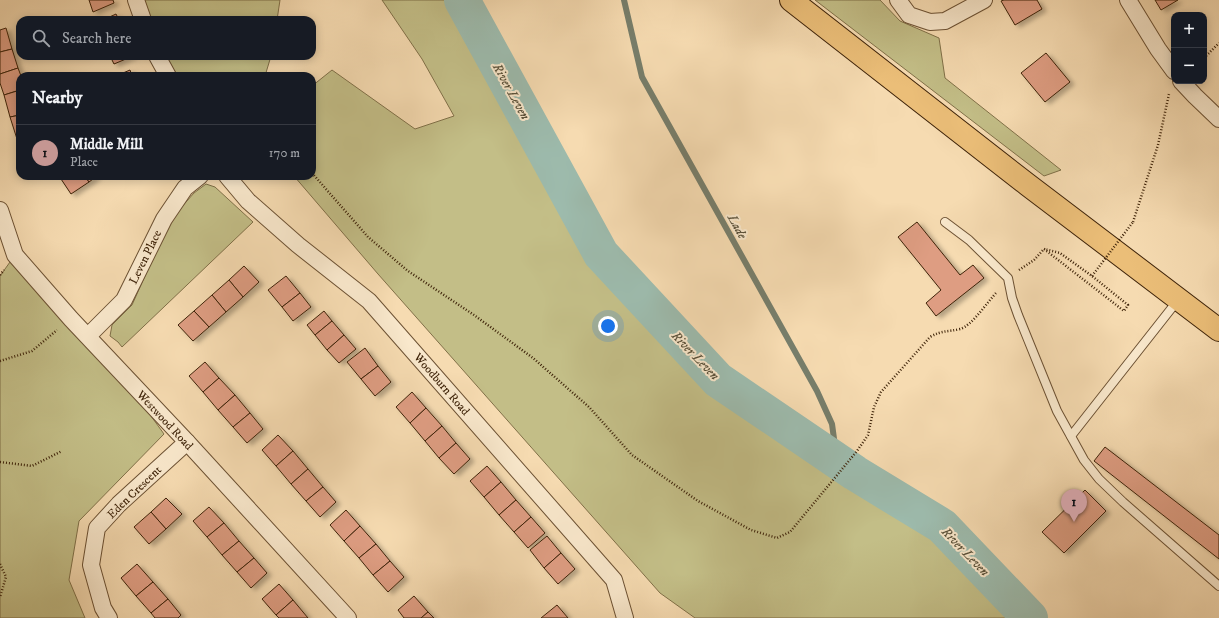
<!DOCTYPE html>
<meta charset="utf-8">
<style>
body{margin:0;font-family:"IM FELL DW Pica",serif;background:#242831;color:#f1f3f6}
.controls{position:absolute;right:12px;top:12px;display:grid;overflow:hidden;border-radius:8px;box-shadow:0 2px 10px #0003}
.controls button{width:36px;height:36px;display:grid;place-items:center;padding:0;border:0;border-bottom:1px solid #363941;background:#171b24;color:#f1f3f6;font:20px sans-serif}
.you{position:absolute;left:608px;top:326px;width:14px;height:14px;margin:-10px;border:3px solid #fff;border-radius:50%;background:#1a73e8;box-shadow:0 0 0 6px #1a73e833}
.badge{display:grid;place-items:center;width:26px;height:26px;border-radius:50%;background:#c59692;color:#111;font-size:13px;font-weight:700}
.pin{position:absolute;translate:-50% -33px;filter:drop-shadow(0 1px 2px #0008)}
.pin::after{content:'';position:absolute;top:21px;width:14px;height:12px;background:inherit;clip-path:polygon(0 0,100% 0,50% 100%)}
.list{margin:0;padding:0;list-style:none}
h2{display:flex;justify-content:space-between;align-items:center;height:52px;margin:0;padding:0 16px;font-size:17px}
h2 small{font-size:13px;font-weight:400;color:#9ea1a6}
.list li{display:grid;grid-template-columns:26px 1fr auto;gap:12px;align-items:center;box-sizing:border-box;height:56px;padding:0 16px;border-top:1px solid #363941}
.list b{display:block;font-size:15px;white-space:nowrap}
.list p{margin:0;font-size:13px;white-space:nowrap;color:#9ea1a6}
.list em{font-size:13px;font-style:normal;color:#9ea1a6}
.icon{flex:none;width:22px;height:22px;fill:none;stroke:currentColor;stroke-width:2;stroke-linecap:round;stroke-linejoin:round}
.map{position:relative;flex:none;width:1219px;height:618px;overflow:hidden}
.search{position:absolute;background:#171b24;box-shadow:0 2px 10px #0003;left:16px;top:16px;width:300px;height:44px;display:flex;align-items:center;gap:10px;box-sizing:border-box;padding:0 14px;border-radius:12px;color:#9ea1a6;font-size:15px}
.panel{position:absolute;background:#171b24;box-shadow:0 2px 10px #0003;left:16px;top:72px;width:300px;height:108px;border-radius:12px}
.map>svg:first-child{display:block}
</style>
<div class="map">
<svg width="1219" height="618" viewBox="0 0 1219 618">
<defs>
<filter id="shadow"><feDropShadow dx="4.5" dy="2.5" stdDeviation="2" flood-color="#0004"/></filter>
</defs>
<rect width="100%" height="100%" fill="#f6dbb1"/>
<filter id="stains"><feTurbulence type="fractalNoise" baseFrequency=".005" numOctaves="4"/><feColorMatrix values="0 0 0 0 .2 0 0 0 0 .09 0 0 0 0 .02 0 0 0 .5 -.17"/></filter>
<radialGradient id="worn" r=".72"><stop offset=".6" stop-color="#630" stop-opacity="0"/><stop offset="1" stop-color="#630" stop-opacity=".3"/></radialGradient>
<!-- green -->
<g fill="#c3be87" stroke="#807048">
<polygon points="136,0 280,0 277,20 143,20"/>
<polygon points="382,0 462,0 601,254 718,380 855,473 942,526 1030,618 695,618 660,593 378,274 294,176 312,176 312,86 332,70 415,129 454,116 422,59"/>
<polygon points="815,0 880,0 900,21 939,38 945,78 1061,170 1044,176"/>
<polygon points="157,56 271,56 265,76 168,76"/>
<polygon points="206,184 215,187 253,222 122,347 118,342 110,336 112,325 132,305 161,240 178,211 194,193"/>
<polygon points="15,255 112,362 164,434 79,521 69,580 85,618 0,618 0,276"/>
</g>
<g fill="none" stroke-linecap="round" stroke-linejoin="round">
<!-- stream -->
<polyline stroke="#777e6b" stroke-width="6" points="624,0 642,77 817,391 832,424 837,461"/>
<!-- river -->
<polyline stroke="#9dbbad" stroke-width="36" points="462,0 601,254 718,380 855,473 942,526 1030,618"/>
</g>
<!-- building -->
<g fill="#de9d82" stroke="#3e2309" filter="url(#shadow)">
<polygon points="89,0 113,0 114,3 93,12"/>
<polygon points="1004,0 1037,0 1042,9 1015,25 1001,1"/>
<polygon points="1155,0 1178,0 1161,10"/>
<polygon points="116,14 119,20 103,20"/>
<polygon points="6,28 12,49 0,52 0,30"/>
<polygon points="12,49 18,68 0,74 0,52"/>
<polygon points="1046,53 1070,82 1045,102 1021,73"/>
<polygon points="110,56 133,56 114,64"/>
<polygon points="18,68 21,76 20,90 4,95 0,83 0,74"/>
<polygon points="130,70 132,76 116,76"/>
<polygon points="20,90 20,115 10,117 4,95"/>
<polygon points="20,115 20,138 17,139 10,117"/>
<polygon points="59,176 85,176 89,182 71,194"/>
<polygon points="85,176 97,176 89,182"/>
<polygon points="917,222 960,275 973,265 984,278 936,316 926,303 941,290 898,237"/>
<polygon points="244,266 259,282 243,297 229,280"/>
<polygon points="286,276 300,293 282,307 268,290"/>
<polygon points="229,280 243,297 226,312 212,295"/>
<polygon points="300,293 311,307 293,321 282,307"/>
<polygon points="212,295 226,312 209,327 194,311"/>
<polygon points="194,311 209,327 193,341 178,325"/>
<polygon points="324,311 332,321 315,335 307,325"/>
<polygon points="332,321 344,335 327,350 315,335"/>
<polygon points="344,335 356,349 339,363 327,350"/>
<polygon points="365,348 378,366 361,379 347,362"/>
<polygon points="205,362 219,378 203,392 189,376"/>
<polygon points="378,366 391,382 375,396 361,379"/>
<polygon points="219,378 235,395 218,410 203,392"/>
<polygon points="412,392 426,408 410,423 396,407"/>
<polygon points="235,395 250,413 233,427 218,410"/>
<polygon points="426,408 442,426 425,441 410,423"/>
<polygon points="250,413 263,429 247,443 233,427"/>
<polygon points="442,426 456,443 439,458 425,441"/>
<polygon points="278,435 293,451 276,466 262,450"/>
<polygon points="456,443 470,459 454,474 439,458"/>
<polygon points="1105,447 1219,535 1219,559 1094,461"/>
<polygon points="293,451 308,469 291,484 276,466"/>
<polygon points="487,466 501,482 484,497 470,481"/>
<polygon points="308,469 323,487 306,501 291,484"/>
<polygon points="501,482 516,500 499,515 484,497"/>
<polygon points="323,487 336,502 320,517 306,501"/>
<polygon points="1085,490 1106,511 1064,553 1042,532"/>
<polygon points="166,498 182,514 166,529 151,512"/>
<polygon points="516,500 531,517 514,532 499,515"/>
<polygon points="209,507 224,523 207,537 193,521"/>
<polygon points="346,510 360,526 344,541 330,525"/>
<polygon points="151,512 166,529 149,544 134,527"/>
<polygon points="531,517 545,533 528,548 514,532"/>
<polygon points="224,523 239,541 222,555 207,537"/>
<polygon points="360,526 376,544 359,558 344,541"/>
<polygon points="547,536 561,553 544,568 530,550"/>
<polygon points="239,541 254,558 237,572 222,555"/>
<polygon points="376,544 390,561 373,575 359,558"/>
<polygon points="561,553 575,569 558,584 544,568"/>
<polygon points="254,558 267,573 251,588 237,572"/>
<polygon points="390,561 404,577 388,592 373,575"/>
<polygon points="137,564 153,582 136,596 121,578"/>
<polygon points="153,582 168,599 151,613 136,596"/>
<polygon points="279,584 293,600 276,615 262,599"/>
<polygon points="414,596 428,612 421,618 404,618 398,610"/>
<polygon points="168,599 181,615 178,618 155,618 151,613"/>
<polygon points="293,600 308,618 279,618 276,615"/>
<polygon points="557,605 568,618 541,618"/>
<polygon points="428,612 434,618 421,618"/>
</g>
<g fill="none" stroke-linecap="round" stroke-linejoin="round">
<!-- service casing -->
<g stroke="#6c5133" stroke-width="10">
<g id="service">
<polyline points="945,222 969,240 1008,278 1012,298 1018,315 1057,411 1084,460 1099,479 1123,502 1219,586"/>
<polyline points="1071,436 1178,300"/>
</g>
</g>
<!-- minor casing -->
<g stroke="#6c5133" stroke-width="18">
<g id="minor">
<polyline points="136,0 143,20"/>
<polyline points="898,0 909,15 930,22 945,21 984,0"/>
<polyline points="1128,0 1158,49 1174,71"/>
<polyline points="157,56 168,76"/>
<polyline points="1181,81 1195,96 1219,119"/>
<polyline points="227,176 248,201 298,245 369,301 614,580 625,618"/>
<polyline points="0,210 15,255 71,319 187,442 348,618"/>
<polyline points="88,336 124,300 164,219 185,188 200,176"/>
<polyline points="109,618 103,608 91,565 97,528 119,504 187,442"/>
</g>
</g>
<!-- primary casing -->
<g stroke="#3e2309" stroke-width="24">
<polyline id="primary" points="791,0 1028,185 1219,330"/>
</g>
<!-- path -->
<g stroke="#3e2309" stroke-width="2.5" stroke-dasharray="1 2" stroke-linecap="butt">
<polyline points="1204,58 1219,43"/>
<path d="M312,173l56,64 40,34 66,44 59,43 56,49 43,48 66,46 53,29 26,8 13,-6 67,-81 11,-16 6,-28 7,-15 49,-55c12,-7 18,-5 30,-8 12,-3 28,-28 37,-37"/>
<polyline points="1133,222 1158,145 1169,94"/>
<polyline points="1019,270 1034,260 1044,249 1124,311 1128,305 1092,276 1060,253 1044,249"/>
<polyline points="0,275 4,270"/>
<polyline points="0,361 32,351 57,330"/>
<polyline points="0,462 32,466 62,451"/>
<polyline points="0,564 6,577 0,597"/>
</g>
<!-- service -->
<use href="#service" stroke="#f9e8cc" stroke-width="8"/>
<!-- minor -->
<use href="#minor" stroke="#f9e8cc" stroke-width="16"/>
<!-- primary -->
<use href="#primary" stroke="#ebbe78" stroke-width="22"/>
<!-- path-bridge -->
<polyline stroke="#3e2309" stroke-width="2.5" stroke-dasharray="1 2" stroke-linecap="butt" points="1092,276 1133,222"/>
</g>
<g text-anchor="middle" stroke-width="4" stroke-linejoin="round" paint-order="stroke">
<!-- street labels -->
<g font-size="12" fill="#3e2309" stroke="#f9e8cc">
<text transform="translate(145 257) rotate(-64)" y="4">Leven Place</text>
<text transform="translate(442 384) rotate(49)" y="4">Woodburn Road</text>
<text transform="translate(165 420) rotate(47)" y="4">Westwood Road</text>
<text transform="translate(134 492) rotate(-44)" y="4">Eden Crescent</text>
</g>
<!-- water labels -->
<g font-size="13" font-style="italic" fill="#5a513a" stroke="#f9e8cc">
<text transform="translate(512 91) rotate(61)" y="5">River Leven</text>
<text transform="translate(738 226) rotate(61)" y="5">Lade</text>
<text transform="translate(696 355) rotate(46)" y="5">River Leven</text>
<text transform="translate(966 551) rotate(46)" y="5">River Leven</text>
</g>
</g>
<rect width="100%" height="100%" filter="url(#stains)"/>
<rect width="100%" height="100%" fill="url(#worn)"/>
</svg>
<div class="controls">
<button>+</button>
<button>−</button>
</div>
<div class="you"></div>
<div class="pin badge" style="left:1074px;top:522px">1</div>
<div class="search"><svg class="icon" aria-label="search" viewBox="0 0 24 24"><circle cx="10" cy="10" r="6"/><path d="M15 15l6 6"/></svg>Search here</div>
<section class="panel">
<h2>Nearby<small></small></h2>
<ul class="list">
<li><span class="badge">1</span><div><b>Middle Mill</b><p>Place</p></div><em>170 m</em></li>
</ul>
</section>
</div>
